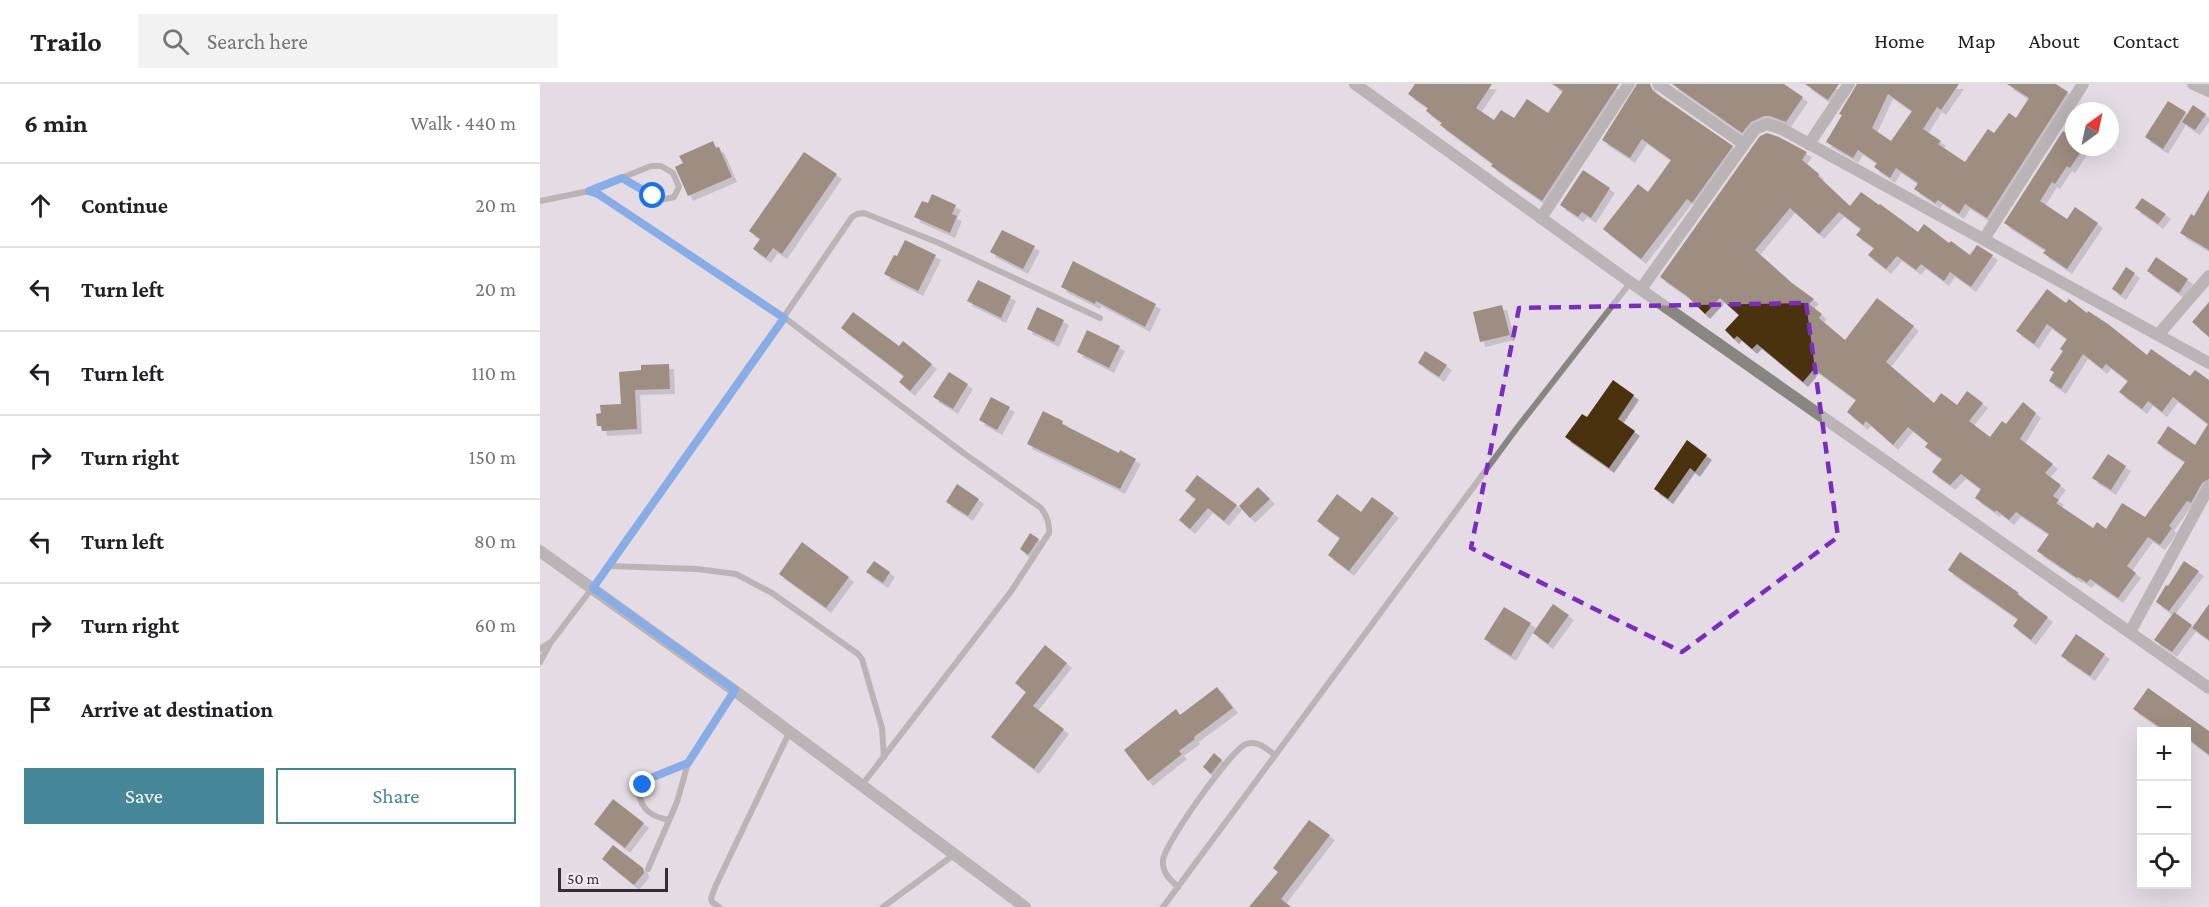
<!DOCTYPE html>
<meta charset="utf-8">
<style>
body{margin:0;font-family:"Crimson Pro",serif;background:#f2f2f2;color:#202124}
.controls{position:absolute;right:18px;bottom:18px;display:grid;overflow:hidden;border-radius:0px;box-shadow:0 6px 24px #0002}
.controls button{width:54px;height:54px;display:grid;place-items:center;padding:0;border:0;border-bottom:2px solid #e0e0e0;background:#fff;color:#202124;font:30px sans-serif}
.compass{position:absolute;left:1525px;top:18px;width:54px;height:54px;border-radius:50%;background:#fff;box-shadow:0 6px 24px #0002;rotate:33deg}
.scale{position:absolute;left:18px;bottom:15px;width:110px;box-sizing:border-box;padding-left:6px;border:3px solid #333033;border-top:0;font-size:16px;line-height:21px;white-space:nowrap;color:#333033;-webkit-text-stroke:4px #f2e8f1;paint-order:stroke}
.stop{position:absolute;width:18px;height:18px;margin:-14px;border:4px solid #1a73e8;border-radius:50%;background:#fff}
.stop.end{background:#1a73e8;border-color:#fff;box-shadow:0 2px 6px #0008}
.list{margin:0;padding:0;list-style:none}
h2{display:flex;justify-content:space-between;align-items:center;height:78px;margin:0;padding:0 24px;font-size:26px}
h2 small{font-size:20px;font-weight:400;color:#757577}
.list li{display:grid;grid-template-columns:39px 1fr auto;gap:18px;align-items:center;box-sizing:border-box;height:84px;padding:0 24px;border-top:2px solid #e0e0e0}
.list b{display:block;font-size:22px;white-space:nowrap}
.list em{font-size:20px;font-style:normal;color:#757577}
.actions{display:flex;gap:12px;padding:18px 24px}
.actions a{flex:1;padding:14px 0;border:2px solid #458698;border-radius:0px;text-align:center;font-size:21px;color:#458698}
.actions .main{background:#458698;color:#fff}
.icon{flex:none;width:33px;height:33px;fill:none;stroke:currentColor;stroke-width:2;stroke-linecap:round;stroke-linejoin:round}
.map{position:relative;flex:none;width:1669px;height:823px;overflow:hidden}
header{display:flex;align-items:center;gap:36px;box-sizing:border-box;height:84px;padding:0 30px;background:#fff;border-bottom:2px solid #e0e0e0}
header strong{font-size:28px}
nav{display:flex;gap:33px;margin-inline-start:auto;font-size:21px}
.search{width:420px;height:54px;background:#f2f2f2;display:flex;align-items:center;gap:15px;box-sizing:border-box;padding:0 21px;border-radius:0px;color:#757577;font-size:22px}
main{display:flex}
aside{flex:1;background:#fff}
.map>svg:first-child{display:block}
</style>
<header>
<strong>Trailo</strong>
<div class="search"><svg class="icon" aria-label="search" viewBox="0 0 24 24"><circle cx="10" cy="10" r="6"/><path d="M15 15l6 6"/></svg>Search here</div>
<nav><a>Home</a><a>Map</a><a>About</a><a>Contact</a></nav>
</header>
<main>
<aside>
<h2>6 min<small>Walk · 440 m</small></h2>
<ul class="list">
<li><svg class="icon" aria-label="ahead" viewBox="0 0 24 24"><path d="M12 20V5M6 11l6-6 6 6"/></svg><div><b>Continue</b></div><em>20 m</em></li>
<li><svg class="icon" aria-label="left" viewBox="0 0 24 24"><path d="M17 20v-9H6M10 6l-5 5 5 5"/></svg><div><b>Turn left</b></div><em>20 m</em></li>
<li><svg class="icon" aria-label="left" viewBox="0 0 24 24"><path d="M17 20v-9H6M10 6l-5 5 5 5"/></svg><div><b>Turn left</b></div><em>110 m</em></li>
<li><svg class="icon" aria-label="right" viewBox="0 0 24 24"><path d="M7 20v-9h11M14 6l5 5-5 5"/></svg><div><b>Turn right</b></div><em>150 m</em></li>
<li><svg class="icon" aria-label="left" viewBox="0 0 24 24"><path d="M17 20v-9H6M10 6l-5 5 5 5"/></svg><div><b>Turn left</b></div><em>80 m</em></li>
<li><svg class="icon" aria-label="right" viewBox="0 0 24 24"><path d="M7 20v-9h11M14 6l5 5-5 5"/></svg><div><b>Turn right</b></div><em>60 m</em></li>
<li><svg class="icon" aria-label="arrive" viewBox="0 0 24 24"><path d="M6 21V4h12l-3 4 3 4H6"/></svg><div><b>Arrive at destination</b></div></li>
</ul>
<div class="actions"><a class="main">Save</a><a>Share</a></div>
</aside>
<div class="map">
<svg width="1669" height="823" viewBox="0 0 1669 823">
<defs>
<filter id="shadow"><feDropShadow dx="5" dy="5" stdDeviation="0" flood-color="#0004"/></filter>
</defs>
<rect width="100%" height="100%" fill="#e4dbe4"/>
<!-- building -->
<g fill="#48330d" fill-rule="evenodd" filter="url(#shadow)">
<polygon points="875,0 952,0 936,24 954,36 961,26 974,34 987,15 1008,29 1023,7 1012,0 1079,0 1002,117 951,82 953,80 900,41 902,39 886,27 888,24 868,10"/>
<polygon points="1097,0 1110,0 1113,7 1193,62 1152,119 1147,115 1101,175 1063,145 1098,100 1108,108 1131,76 1102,55 1090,74 1062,56"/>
<polygon points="1132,0 1244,0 1263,13 1246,38 1230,32 1224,32 1211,38 1202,49"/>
<polygon points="1265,0 1299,0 1288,16"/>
<path d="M1317,0h102l-18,26 -4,-3 -14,22 18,12 -3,3 27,18 23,-33 6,4 15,-20 7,5 13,-20 -22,-14h49l12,8 -81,126 -22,-14 -6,10 -21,-14 -3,3 -21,-14 4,-6 -22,-15 -6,10 -16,-11 3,-4 -19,-13 -5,8 -27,-16 16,-27 -3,-1zM1348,10l24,17 -21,30 -19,-13z"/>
<polygon points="1628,17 1646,28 1623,65 1605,53"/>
<polygon points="1653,21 1666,30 1655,46 1642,38"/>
<polygon points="1523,47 1534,54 1534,63 1544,63 1530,84 1527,82 1515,100 1512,98 1500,117 1527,135 1535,123 1558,139 1527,185 1503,169 1506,166 1464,139"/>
<polygon points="1227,49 1239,53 1267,68 1262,76 1279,90 1278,92 1310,122 1321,108 1339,121 1340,120 1378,148 1384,140 1409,159 1411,157 1430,171 1437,161 1453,171 1431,203 1410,188 1404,197 1381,180 1376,186 1357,172 1346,185 1328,171 1334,164 1316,151 1321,145 1299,128 1279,150 1250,124 1215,166 1252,199 1274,215 1269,220 1282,230 1279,234 1305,256 1337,214 1374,242 1346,278 1394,319 1401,309 1417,321 1427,307 1443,319 1429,337 1450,353 1462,337 1466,340 1483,318 1496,329 1480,355 1513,380 1505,389 1521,401 1513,412 1519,416 1516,419 1553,444 1557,438 1566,445 1582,419 1605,433 1645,378 1617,359 1628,342 1655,361 1668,340 1633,313 1622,328 1608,317 1602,325 1579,308 1588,297 1566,280 1562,285 1543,270 1521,305 1509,297 1514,288 1510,286 1523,267 1520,265 1527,255 1507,240 1494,260 1476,247 1507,205 1526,219 1529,215 1547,229 1548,227 1568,240 1607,271 1611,265 1650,292 1655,286 1669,296 1669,395 1662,399 1651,419 1647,417 1629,442 1632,444 1620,461 1608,453 1587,482 1596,489 1578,514 1550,495 1547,499 1538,493 1537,494 1497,467 1509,450 1476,428 1469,436 1456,426 1455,428 1435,414 1441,405 1421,390 1410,401 1392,388 1402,375 1385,363 1388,359 1368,343 1353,361 1326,337 1323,341 1307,328 1316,316 1274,285 1263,298 1217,260 1212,265 1197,252 1194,255 1185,246 1199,231 1180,214 1165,230 1147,212 1120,193 1220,52"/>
<polygon points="173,57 176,64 179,63 192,93 148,112 135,83 143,79 139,72"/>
<polygon points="264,68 297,90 242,170 233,164 226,174 213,165 220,155 209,147"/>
<polygon points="1043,86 1070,104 1051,134 1042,128 1038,133 1020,121"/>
<polygon points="1669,106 1669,166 1640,149 1651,130 1654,132"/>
<polygon points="392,110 416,121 412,130 417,132 410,149 374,133 382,117 388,119"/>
<polygon points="1602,114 1626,130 1618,140 1595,124"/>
<polygon points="462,146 495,162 483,185 450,168"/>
<polygon points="365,156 396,171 378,207 344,190 354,171 357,172"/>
<polygon points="1616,173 1648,195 1639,209 1607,187"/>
<polygon points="533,177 616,220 605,243 556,217 555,220 521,203"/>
<polygon points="1586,183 1595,189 1581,211 1572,205"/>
<polygon points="438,196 471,212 461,234 427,217"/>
<polygon points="1669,218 1669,253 1652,238"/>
<polygon points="962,221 970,251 940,258 933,228"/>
<polygon points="497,223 524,236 514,258 487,245"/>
<polygon points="313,228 359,262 363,257 392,280 370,307 359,298 364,292 301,244"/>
<polygon points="547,246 580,262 569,284 537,268"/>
<polygon points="885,267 907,281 899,293 878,279"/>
<polygon points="129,280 130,305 95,306 97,345 62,347 61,342 57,342 56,330 61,329 60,321 81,320 79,288 101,286 101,281"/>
<polygon points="409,288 428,300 413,325 393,313"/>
<polygon points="1073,296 1094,311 1078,335 1095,347 1069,384 1025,353 1042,330 1047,333"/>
<polygon points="451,313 470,323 457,346 439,336"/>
<polygon points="503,327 523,337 522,340 579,369 580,366 596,375 580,405 487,360"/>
<polygon points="1147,356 1167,371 1155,388 1150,384 1128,415 1114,405"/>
<polygon points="1568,370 1586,382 1571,406 1552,394"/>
<polygon points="657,391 697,421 684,437 668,424 650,445 639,436 656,415 645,407"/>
<polygon points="417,400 439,415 428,432 406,418"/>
<polygon points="718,403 730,415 710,434 699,422"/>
<polygon points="797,410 821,428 832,413 854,429 809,487 788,471 800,454 777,437"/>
<polygon points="490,449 499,455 488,471 480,465"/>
<polygon points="262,458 309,493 286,524 239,490"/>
<polygon points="1420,468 1479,509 1477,510 1508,533 1491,556 1473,542 1478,535 1408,486"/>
<polygon points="334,477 350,488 343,499 326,488"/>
<polygon points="1644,477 1659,487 1629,527 1616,518 1626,501 1628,502"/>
<polygon points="1013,520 1029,531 1008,560 993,549"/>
<polygon points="1669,520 1669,556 1652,544"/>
<polygon points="964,523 991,539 971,572 944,555"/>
<polygon points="1634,528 1652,541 1632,568 1614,556"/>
<polygon points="1536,550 1565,570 1550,592 1521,572"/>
<polygon points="505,561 527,579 493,622 524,645 494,685 451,653 486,608 475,599"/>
<polygon points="677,603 693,624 654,653 655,655 639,667 642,670 608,697 584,666 636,625 640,631"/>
<polygon points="1608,604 1669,647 1669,671 1647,654 1647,648 1627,648 1593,625"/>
<polygon points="674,669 682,676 671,690 663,683"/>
<polygon points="73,715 104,739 85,764 54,740"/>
<polygon points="769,736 790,751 741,815 751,823 709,823 738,788 733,784"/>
<polygon points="73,761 103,784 104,789 94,801 62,775"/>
</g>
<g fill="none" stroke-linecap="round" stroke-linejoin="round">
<!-- lane -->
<g stroke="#888681" stroke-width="6">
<polyline points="49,107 111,82 121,82 133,89 139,103 134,113 120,116 83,94"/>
<path d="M0,117l49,-10 9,3 187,124 177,134 79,56c6,8 9,15 8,25l-37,57 -150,195"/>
<polyline points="69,482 157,485 196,490 232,509 318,570 322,575 342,644 344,673"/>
<polyline points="0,565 12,557 69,482 183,322 312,133 317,130 324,129 399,159 560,234"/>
<polyline points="0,578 10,560"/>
<path d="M129,736c-16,-3 -27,-9 -30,-26l9,-15 40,-16"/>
<polyline points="108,785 137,718 148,679 195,607"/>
<path d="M638,803c-9,-8 -16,-15 -15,-27 2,-17 68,-110 83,-116 11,-4 20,4 29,11"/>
<polyline points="179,823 172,818 171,814 176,801 249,649"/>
<polyline points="343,823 415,770"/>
<polyline points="623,823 977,344 1090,199"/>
</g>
<!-- street -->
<g stroke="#888681" stroke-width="12">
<polyline points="815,0 1090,198 1669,604"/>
<polyline points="1118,0 1204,60"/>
<polyline points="1653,0 1669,7"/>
<polyline points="1269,60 1309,0"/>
<polyline points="1001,134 1089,0"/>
<polyline points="1444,155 1543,0"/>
<polyline points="1101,205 1215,45 1227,40 1242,45 1669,279"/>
<polyline points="1618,251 1669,192"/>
<polyline points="0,467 195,607 485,823"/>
<polyline points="1590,548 1669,403"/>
</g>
</g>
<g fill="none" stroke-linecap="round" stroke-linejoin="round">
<!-- route -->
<polyline stroke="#1a73e8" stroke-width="8" points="103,701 108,695 148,679 195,606 53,504 244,234 58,110 49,107 82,94 113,112"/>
</g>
<!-- marked area -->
<path d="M0 0H1669V823H0ZM1266,219l32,234 -156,115 -211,-104 48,-240z" fill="#e4dbe4" fill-opacity=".55" fill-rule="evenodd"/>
<path fill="none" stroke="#7b2cbf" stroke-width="4.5" stroke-dasharray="12 8" stroke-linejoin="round" d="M1266,219l32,234 -156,115 -211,-104 48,-240z"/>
</svg>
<div class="controls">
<button>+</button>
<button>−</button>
<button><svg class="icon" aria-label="locate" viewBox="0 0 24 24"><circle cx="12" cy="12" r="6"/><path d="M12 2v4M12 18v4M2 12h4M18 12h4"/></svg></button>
</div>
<svg class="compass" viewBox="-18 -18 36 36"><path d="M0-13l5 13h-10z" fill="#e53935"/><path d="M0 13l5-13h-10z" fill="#757577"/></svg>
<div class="scale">50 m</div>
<div class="stop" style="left:113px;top:112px"></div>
<div class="stop end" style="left:103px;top:701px"></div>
</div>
</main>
